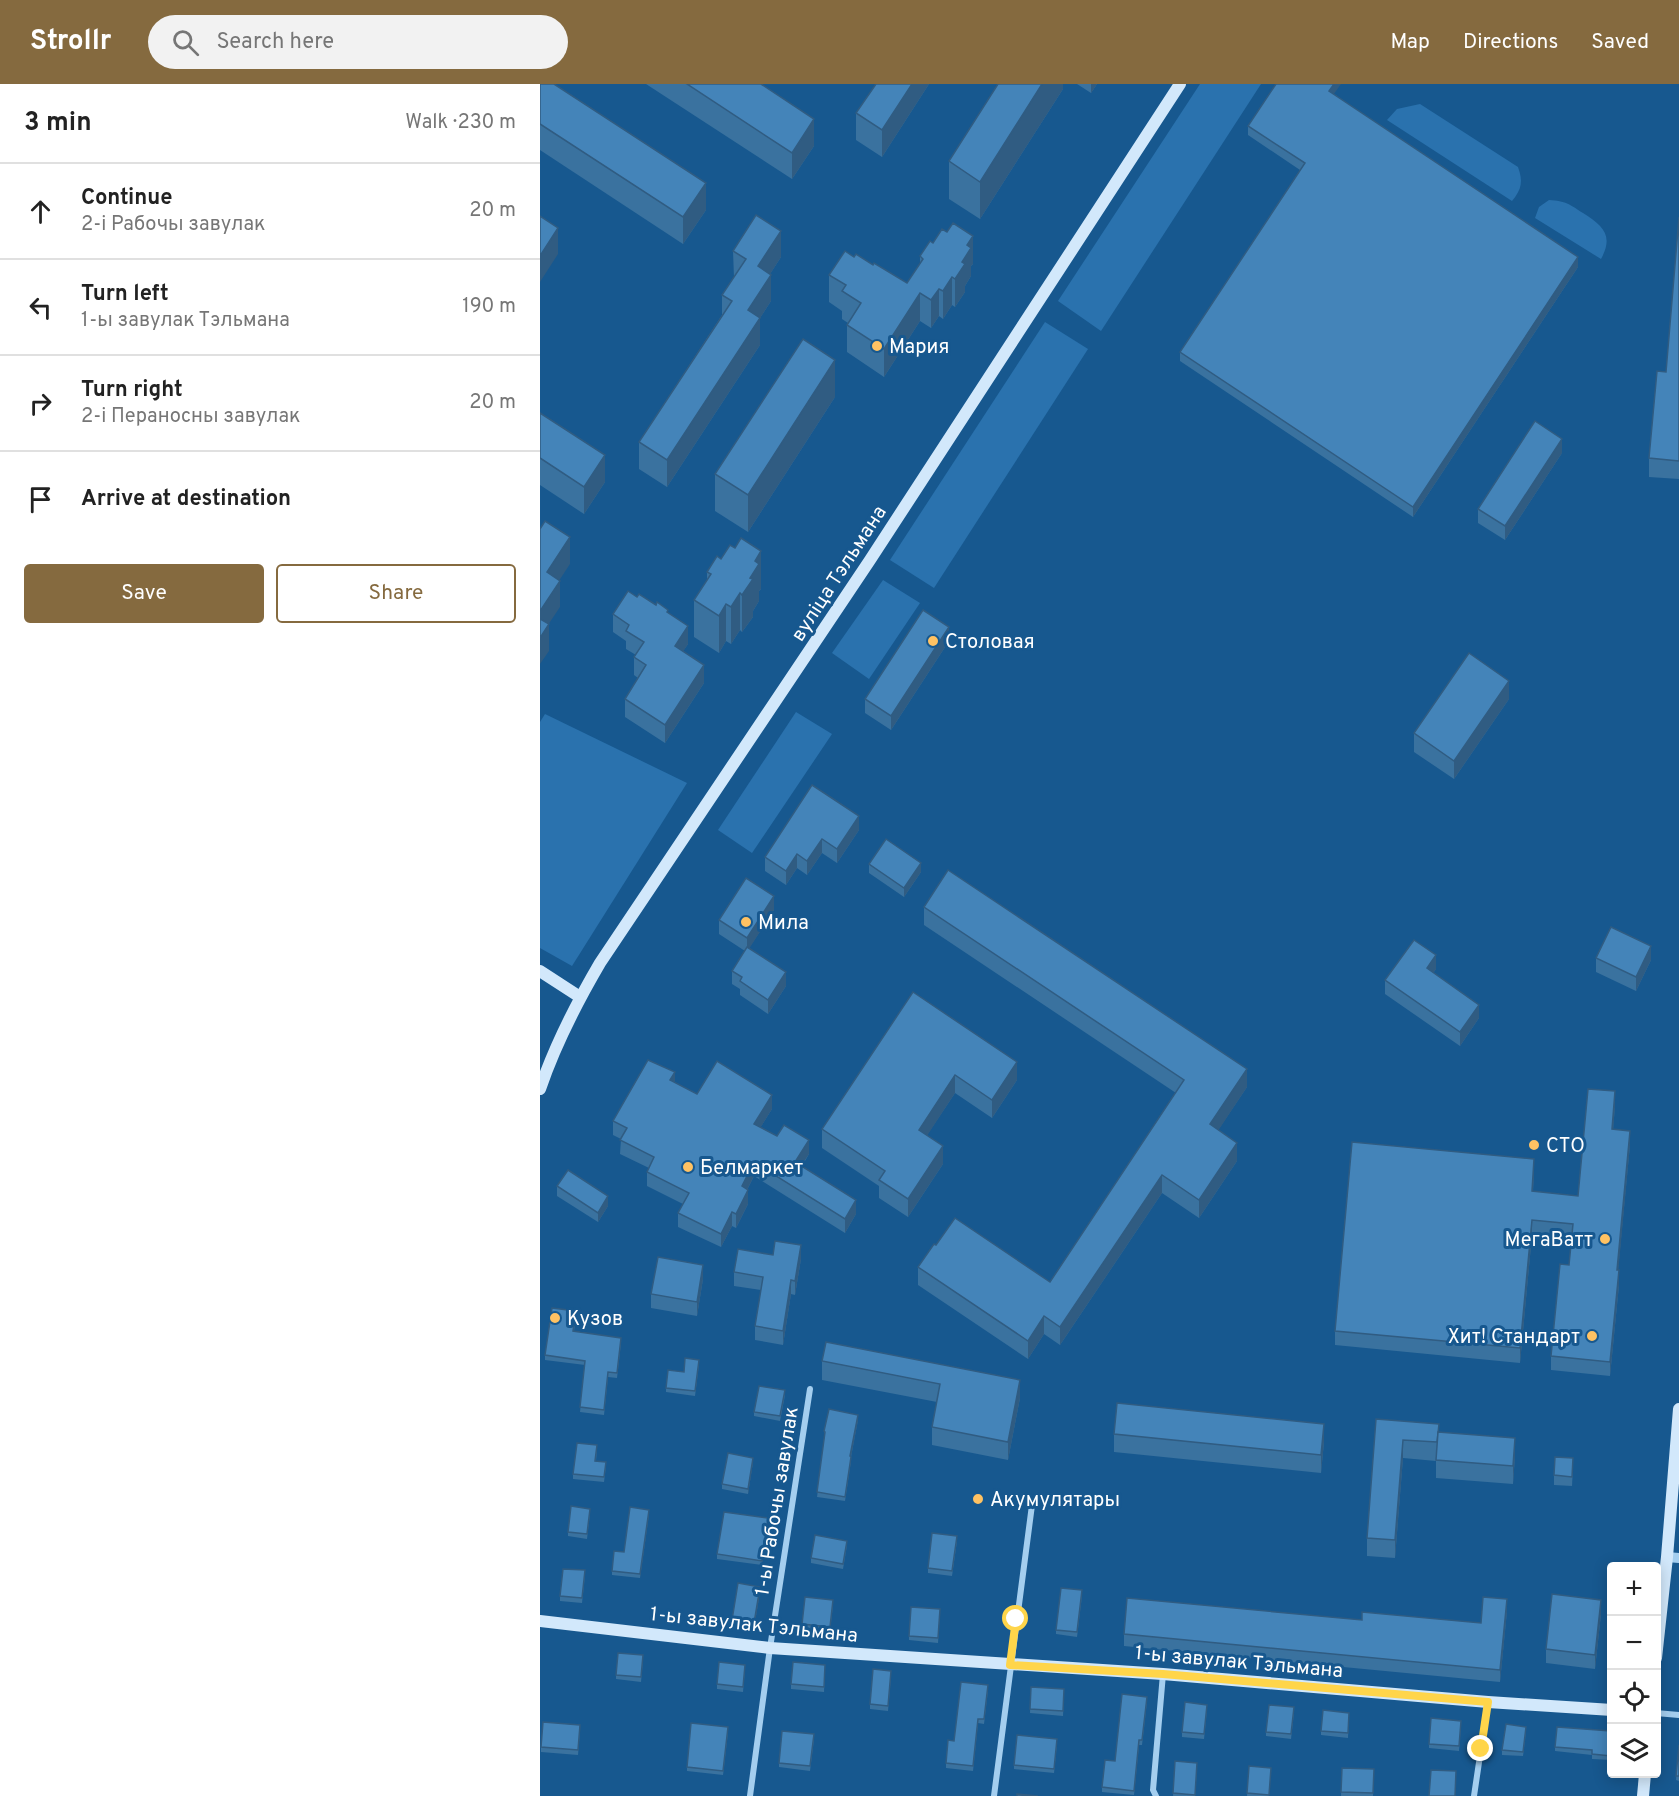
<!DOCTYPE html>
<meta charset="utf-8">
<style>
body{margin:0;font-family:Overpass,sans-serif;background:#f2f2f2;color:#222}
.controls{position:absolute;right:18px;bottom:18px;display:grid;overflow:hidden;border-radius:6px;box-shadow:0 3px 15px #0003}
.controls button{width:54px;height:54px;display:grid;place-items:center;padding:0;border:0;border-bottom:2px solid #e0e0e0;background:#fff;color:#222;font:30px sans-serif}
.stop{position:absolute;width:18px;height:18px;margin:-14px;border:4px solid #ffd54a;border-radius:50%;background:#fff}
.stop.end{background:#ffd54a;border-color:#fff;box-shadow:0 2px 6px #0008}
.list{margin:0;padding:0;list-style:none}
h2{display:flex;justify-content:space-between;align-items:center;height:78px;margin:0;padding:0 24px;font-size:26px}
h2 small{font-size:20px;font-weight:400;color:#767676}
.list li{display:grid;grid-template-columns:39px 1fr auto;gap:18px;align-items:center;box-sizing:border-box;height:96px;padding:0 24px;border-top:2px solid #e0e0e0}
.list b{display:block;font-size:22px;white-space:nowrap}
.list p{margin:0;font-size:20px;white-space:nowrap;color:#767676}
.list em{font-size:20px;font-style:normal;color:#767676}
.actions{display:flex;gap:12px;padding:18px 24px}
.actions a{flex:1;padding:14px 0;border:2px solid #856a3f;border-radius:6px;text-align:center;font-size:21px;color:#856a3f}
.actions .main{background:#856a3f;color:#fff}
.icon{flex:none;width:33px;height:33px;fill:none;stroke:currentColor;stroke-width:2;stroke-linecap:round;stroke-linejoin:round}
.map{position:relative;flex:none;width:1139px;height:1712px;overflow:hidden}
header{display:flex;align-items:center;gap:36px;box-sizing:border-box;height:84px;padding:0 30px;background:#856a3f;color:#fff}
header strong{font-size:28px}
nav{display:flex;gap:33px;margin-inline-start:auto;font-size:21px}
.search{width:420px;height:54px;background:#f2f2f2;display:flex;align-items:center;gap:15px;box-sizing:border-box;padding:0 21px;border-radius:33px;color:#767676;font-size:22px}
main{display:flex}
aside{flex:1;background:#fff}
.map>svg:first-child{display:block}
</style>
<header>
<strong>Strollr</strong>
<div class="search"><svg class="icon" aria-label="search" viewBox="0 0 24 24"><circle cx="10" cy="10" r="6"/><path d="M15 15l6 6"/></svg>Search here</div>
<nav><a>Map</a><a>Directions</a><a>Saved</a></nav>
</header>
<main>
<aside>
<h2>3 min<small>Walk · 230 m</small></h2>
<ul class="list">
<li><svg class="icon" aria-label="ahead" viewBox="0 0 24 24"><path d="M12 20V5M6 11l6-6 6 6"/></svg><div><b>Continue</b><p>2-і Рабочы завулак</p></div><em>20 m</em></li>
<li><svg class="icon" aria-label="left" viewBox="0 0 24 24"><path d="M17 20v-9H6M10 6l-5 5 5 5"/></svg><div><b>Turn left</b><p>1-ы завулак Тэльмана</p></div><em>190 m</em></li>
<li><svg class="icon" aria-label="right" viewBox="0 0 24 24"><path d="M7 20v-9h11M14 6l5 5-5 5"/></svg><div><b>Turn right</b><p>2-і Пераносны завулак</p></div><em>20 m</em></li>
<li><svg class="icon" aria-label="arrive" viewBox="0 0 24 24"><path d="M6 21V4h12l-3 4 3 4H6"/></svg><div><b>Arrive at destination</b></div></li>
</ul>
<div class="actions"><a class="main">Save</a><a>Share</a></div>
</aside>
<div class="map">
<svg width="1139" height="1712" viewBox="0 0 1139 1712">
<rect width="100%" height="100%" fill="#17588f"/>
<!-- green -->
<g fill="#2a72ae">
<polygon points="660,0 721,0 561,247 518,217"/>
<path d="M880,20l98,63c5,14 4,22 -6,34l-125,-81 10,-11z"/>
<path d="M1009,116c17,1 20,4 34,13 20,13 31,22 18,46l-66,-41 4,-11z"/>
<polygon points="505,238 548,265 394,504 350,476"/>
<polygon points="343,496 380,519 329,595 292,569"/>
<polygon points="256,628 292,650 212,769 178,746"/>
<polygon points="5,630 147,699 32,882 0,864 0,638"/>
</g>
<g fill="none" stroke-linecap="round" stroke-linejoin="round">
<!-- minor -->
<g stroke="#a4ceef" stroke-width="6">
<polyline points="1116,1629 1139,1631"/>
<polyline points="210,1712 230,1564 270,1305"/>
<polyline points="454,1712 492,1421"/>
<polyline points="616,1712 613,1706 623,1590"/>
<polyline points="934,1712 948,1618"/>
</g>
<!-- tertiary -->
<polyline stroke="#a4ceef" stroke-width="10" points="1127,1473 1139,1474"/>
<!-- secondary -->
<g stroke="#d2e8fb" stroke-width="12">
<polyline points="0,887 40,913"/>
<path d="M0,1005c15,-44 36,-85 60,-126l270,-403 310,-476"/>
<polyline points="0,1537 230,1564 623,1590 948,1618 1072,1626"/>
<polyline points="1116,1574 1127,1473 1139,1325"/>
<polyline points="1103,1712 1105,1690"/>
</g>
</g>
<!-- wall -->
<g fill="#3a729f">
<polygon points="0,0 166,126 143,160 0,66"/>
<polygon points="106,0 221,0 274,62 252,95"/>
<polygon points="389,0 342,73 316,56 316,29"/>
<polygon points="523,0 523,5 440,135 409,115 409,77"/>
<polygon points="537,0 557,0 551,9"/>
<polygon points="794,10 1038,183 873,433 640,277 640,268 760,86 708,51 708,42"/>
<polygon points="1139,133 1139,395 1109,393 1109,374 1126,288"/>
<polygon points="193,167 241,173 230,190 231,217 220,234 220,261 127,403 99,385 99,358 182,231 182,211 194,194"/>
<polygon points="380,172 433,180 431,182 431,192 425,202 425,208 415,223 412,221 403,235 399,232 391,244 380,237 344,293 307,268 307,241 308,239 302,235 302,227 289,218 289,191 314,173 333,181 367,199 380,180"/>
<polygon points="295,313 208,448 175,427 175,390"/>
<polygon points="0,329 65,398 44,430 0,401"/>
<polygon points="1022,369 965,456 938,439 938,425"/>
<polygon points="167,488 221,505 219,507 219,517 213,527 213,533 202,548 200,546 191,560 186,557 179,569 154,553 154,516 167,496"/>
<polygon points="97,513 128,529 148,560 143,567 164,599 125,659 85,633 85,615 98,594 94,591 94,573 96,571 86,565 86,557 73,548 73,530"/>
<polygon points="409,557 351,646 325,629 325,615"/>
<polygon points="969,615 914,695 874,668 874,649"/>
<polygon points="272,701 319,746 297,779 282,769 267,791 257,784 246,801 225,787 225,773"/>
<polygon points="329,780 381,788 364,813 329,789"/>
<polygon points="384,823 707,1003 678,1046 697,1077 659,1134 622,1109 520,1261 504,1250 488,1275 378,1201 378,1183 396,1161 510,1198 636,1009 384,841"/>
<polygon points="234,826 209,864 246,902 228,930 200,911 200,905 192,900 192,887 205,867 179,850 179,836"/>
<polygon points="1056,874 1111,876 1096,907 1056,888"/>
<polygon points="896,885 893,889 939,934 920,962 845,910 845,896"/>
<polygon points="373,908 477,996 452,1034 415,1009 387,1051 403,1080 368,1133 339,1114 339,1102 282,1064 282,1045"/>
<polygon points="135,999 157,1010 232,1025 220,1044 269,1070 262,1082 316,1130 305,1149 214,1092 207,1106 208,1120 196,1144 192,1142 181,1163 138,1143 138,1129 143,1120 107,1102 107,1088 109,1084 80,1070 81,1055 73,1051 73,1037"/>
<polygon points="1075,1022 1073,1046 1090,1061 1078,1186 1079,1201 1070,1292 1011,1286 1011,1272 1029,1181 1032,1154 992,1151 980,1279 795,1261 795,1247 994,1090 993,1107 1038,1112"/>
<polygon points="17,1102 68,1122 58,1138 17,1112"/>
<polygon points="261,1175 255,1211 251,1210 243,1261 215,1256 215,1242 221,1206 194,1202 194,1188"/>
<polygon points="163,1195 157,1232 111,1224 111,1210"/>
<polygon points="36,1232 34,1247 81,1259 77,1294 68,1293 64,1331 40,1328 45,1281 5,1276 5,1271"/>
<polygon points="282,1277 480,1314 468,1376 392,1361 392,1343 397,1318 282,1296"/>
<polygon points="159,1280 155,1312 126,1308 126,1304 144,1288"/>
<polygon points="245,1311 240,1337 214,1332 214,1328"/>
<polygon points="836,1335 899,1348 975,1372 973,1400 896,1394 896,1377 863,1374 855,1474 827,1472 827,1454"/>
<polygon points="318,1336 311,1373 311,1377 305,1417 277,1413 285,1352 284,1347"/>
<polygon points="574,1350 784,1358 781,1389 574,1368"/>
<polygon points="57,1366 56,1377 66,1382 64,1398 33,1395 33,1390"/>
<polygon points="213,1378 208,1410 182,1405 182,1400"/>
<polygon points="1033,1383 1032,1402 1014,1401 1014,1391"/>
<polygon points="50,1429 47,1455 28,1452 28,1448"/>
<polygon points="109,1430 100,1494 72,1491 72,1487"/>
<polygon points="228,1439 222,1481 177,1475 177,1470"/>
<polygon points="417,1457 412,1492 388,1489 388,1484"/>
<polygon points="307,1461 303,1485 271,1479 271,1474"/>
<polygon points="45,1491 42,1519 20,1517 20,1512"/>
<polygon points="220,1508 214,1544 192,1540 192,1536"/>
<polygon points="542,1511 537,1553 516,1550 516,1546"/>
<polygon points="293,1521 290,1547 262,1544 262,1540"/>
<polygon points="400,1525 398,1559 369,1556 369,1552"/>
<polygon points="967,1527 960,1598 584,1562 584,1550 822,1536 941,1539"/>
<polygon points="1061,1530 1055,1585 1006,1579 1006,1565"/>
<polygon points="103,1576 101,1598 76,1595 76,1591"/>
<polygon points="205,1585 203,1608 177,1605 177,1600"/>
<polygon points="285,1586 284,1608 251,1605 251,1600"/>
<polygon points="351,1592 348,1627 330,1625 330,1620"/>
<polygon points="491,1603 524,1605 523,1632 490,1629"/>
<polygon points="448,1606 444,1640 438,1639 433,1687 406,1684 406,1679 414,1657"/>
<polygon points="607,1617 602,1661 599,1661 594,1711 562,1708 562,1703"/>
<polygon points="667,1625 664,1655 642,1653 642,1648"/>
<polygon points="754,1628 751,1655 726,1652 726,1648"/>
<polygon points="809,1629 808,1654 781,1651 781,1647"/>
<polygon points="921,1641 919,1667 889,1664 889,1660"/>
<polygon points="40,1646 38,1671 1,1668 1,1663"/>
<polygon points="986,1647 983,1672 962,1671 962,1666"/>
<polygon points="1071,1647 1071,1676 1052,1675 1052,1671 1015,1667 1015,1663"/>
<polygon points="188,1648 183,1691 147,1687 147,1683"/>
<polygon points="274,1655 270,1687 239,1683 239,1679"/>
<polygon points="517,1660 514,1689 474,1685 474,1681"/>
<polygon points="1139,1661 1139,1697 1136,1696"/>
<polygon points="635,1677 657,1684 655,1712 633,1712"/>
<polygon points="709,1682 729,1712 707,1712"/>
<polygon points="802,1684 834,1685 833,1712 801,1712"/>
</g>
<!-- shaded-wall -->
<g fill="#305c82">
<polygon points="372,0 389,0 342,73 342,46"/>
<polygon points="502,0 523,0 523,5 440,135 440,98"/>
<polygon points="551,0 557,0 551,9"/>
<polygon points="794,0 801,0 789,17 789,7"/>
<polygon points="274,35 274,62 252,95 252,69"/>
<polygon points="166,99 166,126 143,160 143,133"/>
<polygon points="18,144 18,170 0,198 0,172"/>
<polygon points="241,147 241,173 218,209 218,182"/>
<polygon points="433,152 433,180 431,182 431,192 425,202 425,208 415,223 415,195 422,178 427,161"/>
<polygon points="1038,173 1038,183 873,433 873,423"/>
<polygon points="231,191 231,217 208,253 208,226"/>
<polygon points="412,193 412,221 403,235 403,207"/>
<polygon points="399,205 399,232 391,244 391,216"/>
<polygon points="380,209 380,237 344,293 344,265"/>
<polygon points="220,234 220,261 127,403 127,376"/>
<polygon points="295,276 295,313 208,448 208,411"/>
<polygon points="1022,355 1022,369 965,456 965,442"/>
<polygon points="65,371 65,398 44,430 44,403"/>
<polygon points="30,453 30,480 7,515 7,488"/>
<polygon points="221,467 221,505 219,507 219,517 213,527 213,533 202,548 202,511 210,494 215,477"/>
<polygon points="20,497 20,523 0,553 0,527"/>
<polygon points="200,509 200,546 191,560 191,523"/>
<polygon points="186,520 186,557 179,569 179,532"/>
<polygon points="9,540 9,567 0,580 0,554"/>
<polygon points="148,542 148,560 135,580 135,562"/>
<polygon points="409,543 409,557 351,646 351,632"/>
<polygon points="164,581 164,599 125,659 125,641"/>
<polygon points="969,597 969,615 914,695 914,677"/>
<polygon points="319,732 319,746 297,779 297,765"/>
<polygon points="282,755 282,769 267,791 267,777"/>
<polygon points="257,770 257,784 246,801 246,787"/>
<polygon points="381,779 381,788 364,813 364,804"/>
<polygon points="234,812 234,826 207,868 207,854"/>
<polygon points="1111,862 1111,876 1096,907 1096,893"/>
<polygon points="896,871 896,885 887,898 887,884"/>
<polygon points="246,888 246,902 228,930 228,916"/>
<polygon points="939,921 939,934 920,962 920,948"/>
<polygon points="477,978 477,996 452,1034 452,1016"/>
<polygon points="707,985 707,1003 670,1059 670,1040"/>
<polygon points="135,988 135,1002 130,996"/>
<polygon points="415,991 415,1009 379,1064 379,1046"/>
<polygon points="1075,1007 1075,1022 1072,1060 1072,1045"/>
<polygon points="232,1011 232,1025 214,1054 214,1040"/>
<polygon points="1090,1047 1090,1061 1077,1201 1077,1186"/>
<polygon points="269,1056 269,1070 255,1091 255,1078"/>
<polygon points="697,1059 697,1077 659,1134 659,1116"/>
<polygon points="403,1062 403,1080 368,1133 368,1115"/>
<polygon points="994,1075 994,1090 992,1121 992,1107"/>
<polygon points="214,1078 214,1092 202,1116 202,1102"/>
<polygon points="622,1091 622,1109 520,1261 520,1243"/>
<polygon points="208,1106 208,1120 196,1144 196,1130"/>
<polygon points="68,1112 68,1122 58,1138 58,1129"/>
<polygon points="316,1116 316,1130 305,1149 305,1135"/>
<polygon points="192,1128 192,1142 181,1163 181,1150"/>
<polygon points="992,1136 992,1151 980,1279 980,1264"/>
<polygon points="261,1161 261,1175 255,1211 255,1197"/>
<polygon points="163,1181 163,1195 157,1232 157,1218"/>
<polygon points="1079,1186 1079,1201 1070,1292 1070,1278"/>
<polygon points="251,1196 251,1210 243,1261 243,1247"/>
<polygon points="504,1232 504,1250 488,1275 488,1257"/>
<polygon points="480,1296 480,1314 468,1376 468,1358"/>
<polygon points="318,1331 318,1336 310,1377 310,1372"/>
<polygon points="784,1340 784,1358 781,1389 781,1371"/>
<polygon points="975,1354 975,1372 973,1400 973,1382"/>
<polygon points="863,1356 863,1374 855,1474 855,1456"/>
<polygon points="213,1374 213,1378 208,1410 208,1405"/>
<polygon points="109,1426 109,1430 100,1494 100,1490"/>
<polygon points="228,1434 228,1439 222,1481 222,1477"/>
<polygon points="220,1503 220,1508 214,1544 214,1539"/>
<polygon points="967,1515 967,1527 960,1598 960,1586"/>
<polygon points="1061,1516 1061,1530 1055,1585 1055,1571"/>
</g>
<!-- building -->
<g fill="#4484b9" stroke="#305c82" stroke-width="1.5">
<polygon points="0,0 14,0 166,99 143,133 0,40"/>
<polygon points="147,0 221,0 274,35 252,69"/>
<polygon points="336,0 372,0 342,46 316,29"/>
<polygon points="458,0 502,0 440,98 409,77"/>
<polygon points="736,0 794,0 789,7 1038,173 873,423 640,268 765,79 708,42"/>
<polygon points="216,131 241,147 218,182 231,191 208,226 220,234 127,376 99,358 192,217 182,211 206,175 193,167"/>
<polygon points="0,132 18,144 0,172"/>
<polygon points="1139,133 1139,377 1109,374 1117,287 1126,288"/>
<polygon points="413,139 433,152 427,161 431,164 422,178 425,180 415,195 412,193 403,207 399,205 391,216 380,209 344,265 307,241 321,219 302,207 306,201 289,191 305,167 314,173 316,170 333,181 334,179 367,199 383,175 380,172 390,157 393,159 402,145 407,148"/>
<polygon points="263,255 295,276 208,411 175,390"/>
<polygon points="0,329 65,371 44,403 0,374"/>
<polygon points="995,337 1022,355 965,442 938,425"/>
<polygon points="5,437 30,453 7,488 20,497 0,527 0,445"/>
<polygon points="201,454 221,467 215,477 219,480 210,494 213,495 202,511 200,509 191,523 186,520 179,532 154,516 171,490 167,488 177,472 181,475 190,461 195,464"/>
<polygon points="88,507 97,513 99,510 116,521 117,518 128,526 127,528 148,542 135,562 164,581 125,641 85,615 106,581 94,573 104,558 86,547 89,541 73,530"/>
<polygon points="383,526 409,543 351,632 325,615"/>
<polygon points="0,535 9,540 0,554"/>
<polygon points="929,569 969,597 914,677 874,649"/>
<polygon points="272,701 319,732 297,765 282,755 267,777 257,770 246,787 225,773"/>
<polygon points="346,755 381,779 364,804 329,780"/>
<polygon points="408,786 707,985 670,1040 697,1059 659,1116 622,1091 520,1243 504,1232 488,1257 378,1183 394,1160 396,1161 415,1134 510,1198 644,996 384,823"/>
<polygon points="206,794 234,812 207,854 179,836"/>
<polygon points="1071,843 1111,862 1096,893 1056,874"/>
<polygon points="874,856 896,871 887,884 939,921 920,948 845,896"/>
<polygon points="207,863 246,888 228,916 200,897 202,893 192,887"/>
<polygon points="373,908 477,978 452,1016 415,991 379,1046 403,1062 368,1115 339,1096 345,1087 282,1045"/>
<polygon points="108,976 135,988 130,996 157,1010 177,977 232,1011 214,1040 237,1052 244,1041 269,1056 255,1078 316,1116 305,1135 214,1078 202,1102 208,1106 196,1130 192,1128 181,1150 138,1129 149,1109 107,1088 114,1073 80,1056 87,1044 73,1037"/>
<polygon points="1048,1005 1075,1007 1072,1045 1090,1047 1077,1186 1079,1186 1070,1278 1011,1272 1020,1180 1029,1181 1033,1140 992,1136 980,1264 795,1247 812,1058 994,1075 992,1107 1038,1112"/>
<polygon points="28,1086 68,1112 58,1129 17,1102"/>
<polygon points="235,1157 261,1161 255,1197 251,1196 243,1247 215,1242 223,1193 194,1188 198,1165 233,1171"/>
<polygon points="118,1173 163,1181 157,1218 111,1210"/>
<polygon points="12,1224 36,1227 33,1247 81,1254 77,1289 68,1288 64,1326 40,1323 45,1277 5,1271"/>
<polygon points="286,1258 480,1296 468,1358 392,1343 400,1300 282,1277"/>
<polygon points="145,1274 159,1276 155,1307 126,1304 128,1286 144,1288"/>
<polygon points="219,1302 245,1306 240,1332 214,1328"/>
<polygon points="577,1319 784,1340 781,1371 574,1350"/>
<polygon points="289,1325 318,1331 310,1372 311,1373 305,1413 277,1408 285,1348 284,1347"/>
<polygon points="836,1335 899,1340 897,1358 863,1356 855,1456 827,1454"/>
<polygon points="898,1348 975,1354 973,1382 896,1376"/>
<polygon points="37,1359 57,1361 55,1377 66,1378 64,1393 33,1390"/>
<polygon points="188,1369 213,1374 208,1405 182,1400"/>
<polygon points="1015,1373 1033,1374 1032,1393 1014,1391"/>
<polygon points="31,1422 50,1425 47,1450 28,1448"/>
<polygon points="90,1423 109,1426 100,1490 72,1487 74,1467 84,1468"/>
<polygon points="184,1428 228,1434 222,1477 177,1470"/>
<polygon points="392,1449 417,1452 412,1487 388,1484"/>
<polygon points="275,1451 307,1457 303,1480 271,1474"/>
<polygon points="23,1485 45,1486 42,1514 20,1512"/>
<polygon points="198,1499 220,1503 214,1539 192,1536"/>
<polygon points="521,1504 542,1506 537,1548 516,1546"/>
<polygon points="1012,1510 1061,1516 1055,1571 1006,1565"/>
<polygon points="265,1513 293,1516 290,1543 262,1540"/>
<polygon points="943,1513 967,1515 960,1586 584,1550 587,1514 822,1536 822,1528 941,1539"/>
<polygon points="371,1523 400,1525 398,1554 369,1552"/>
<polygon points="78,1569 103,1571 101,1593 76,1591"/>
<polygon points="179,1578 205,1581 203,1603 177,1600"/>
<polygon points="253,1578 285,1581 284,1603 251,1600"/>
<polygon points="333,1585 351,1587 348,1622 330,1620"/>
<polygon points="421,1598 448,1601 444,1635 438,1635 433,1682 406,1679 408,1656 414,1657"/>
<polygon points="491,1603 524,1605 523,1627 490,1625"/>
<polygon points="582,1610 607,1613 602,1656 599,1656 594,1707 562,1703 565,1676 575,1677"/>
<polygon points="645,1618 667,1621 664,1650 642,1648"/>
<polygon points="729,1621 754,1623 751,1650 726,1648"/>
<polygon points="783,1626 809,1629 808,1649 781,1647"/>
<polygon points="891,1634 921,1637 919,1662 889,1660"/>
<polygon points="3,1638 40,1641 38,1666 1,1663"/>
<polygon points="151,1639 188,1643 183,1687 147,1683"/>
<polygon points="966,1640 986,1643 983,1668 962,1666"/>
<polygon points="1017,1643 1071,1647 1071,1672 1052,1670 1052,1666 1015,1663"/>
<polygon points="242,1647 274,1650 270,1682 239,1679"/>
<polygon points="477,1651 517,1655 514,1685 474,1681"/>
<polygon points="1139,1661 1139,1692 1136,1692"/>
<polygon points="635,1677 657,1679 655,1711 633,1709"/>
<polygon points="709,1682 731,1684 729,1711 707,1709"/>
<polygon points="802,1684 834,1685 833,1709 801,1708"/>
<polygon points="891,1686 916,1687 915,1712 889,1712"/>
<polygon points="477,1710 498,1712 477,1712"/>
</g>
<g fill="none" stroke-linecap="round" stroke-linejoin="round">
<!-- route -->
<polyline stroke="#ffd54a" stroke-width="8" points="476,1535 470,1581 623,1590 948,1618 941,1665"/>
</g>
<!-- markers -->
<g fill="#ffc263" stroke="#17588f" stroke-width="2">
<circle cx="337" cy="262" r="6"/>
<circle cx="393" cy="557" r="6"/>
<circle cx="206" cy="838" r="6"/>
<circle cx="994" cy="1061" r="6"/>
<circle cx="148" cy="1083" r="6"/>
<circle cx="1065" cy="1155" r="6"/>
<circle cx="15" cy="1234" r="6"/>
<circle cx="1052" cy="1252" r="6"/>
<circle cx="438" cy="1415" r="6"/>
</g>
<g text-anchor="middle" stroke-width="6" stroke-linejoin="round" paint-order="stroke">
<!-- poi labels -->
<g font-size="20" fill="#fff" stroke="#17588f" text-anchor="start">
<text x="349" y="269">Мария</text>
<text x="405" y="564">Столовая</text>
<text x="218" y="845">Мила</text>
<text x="1006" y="1068">СТО</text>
<text x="160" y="1090">Белмаркет</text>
<text x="1053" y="1162" text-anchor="end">МегаВатт</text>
<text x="27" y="1241">Кузов</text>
<text x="1040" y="1259" text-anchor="end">Хит! Стандарт</text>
<text x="450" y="1422">Акумулятары</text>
</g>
<!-- street labels -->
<g font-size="20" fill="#fff" stroke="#17588f">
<text transform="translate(298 489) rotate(-57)" y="7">вуліца Тэльмана</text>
<text transform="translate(236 1417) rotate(-81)" y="7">1-ы Рабочы завулак</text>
<text transform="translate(214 1540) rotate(6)" y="7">1-ы завулак Тэльмана</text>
<text transform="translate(699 1577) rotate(5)" y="7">1-ы завулак Тэльмана</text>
</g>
</g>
</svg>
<div class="controls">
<button>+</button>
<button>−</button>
<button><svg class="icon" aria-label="locate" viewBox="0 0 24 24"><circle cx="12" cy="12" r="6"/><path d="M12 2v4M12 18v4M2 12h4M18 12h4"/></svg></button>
<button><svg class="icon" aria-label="layers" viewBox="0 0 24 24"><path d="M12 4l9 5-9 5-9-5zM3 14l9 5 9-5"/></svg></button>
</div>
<div class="stop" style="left:476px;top:1535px"></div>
<div class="stop end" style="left:941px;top:1665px"></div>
</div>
</main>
